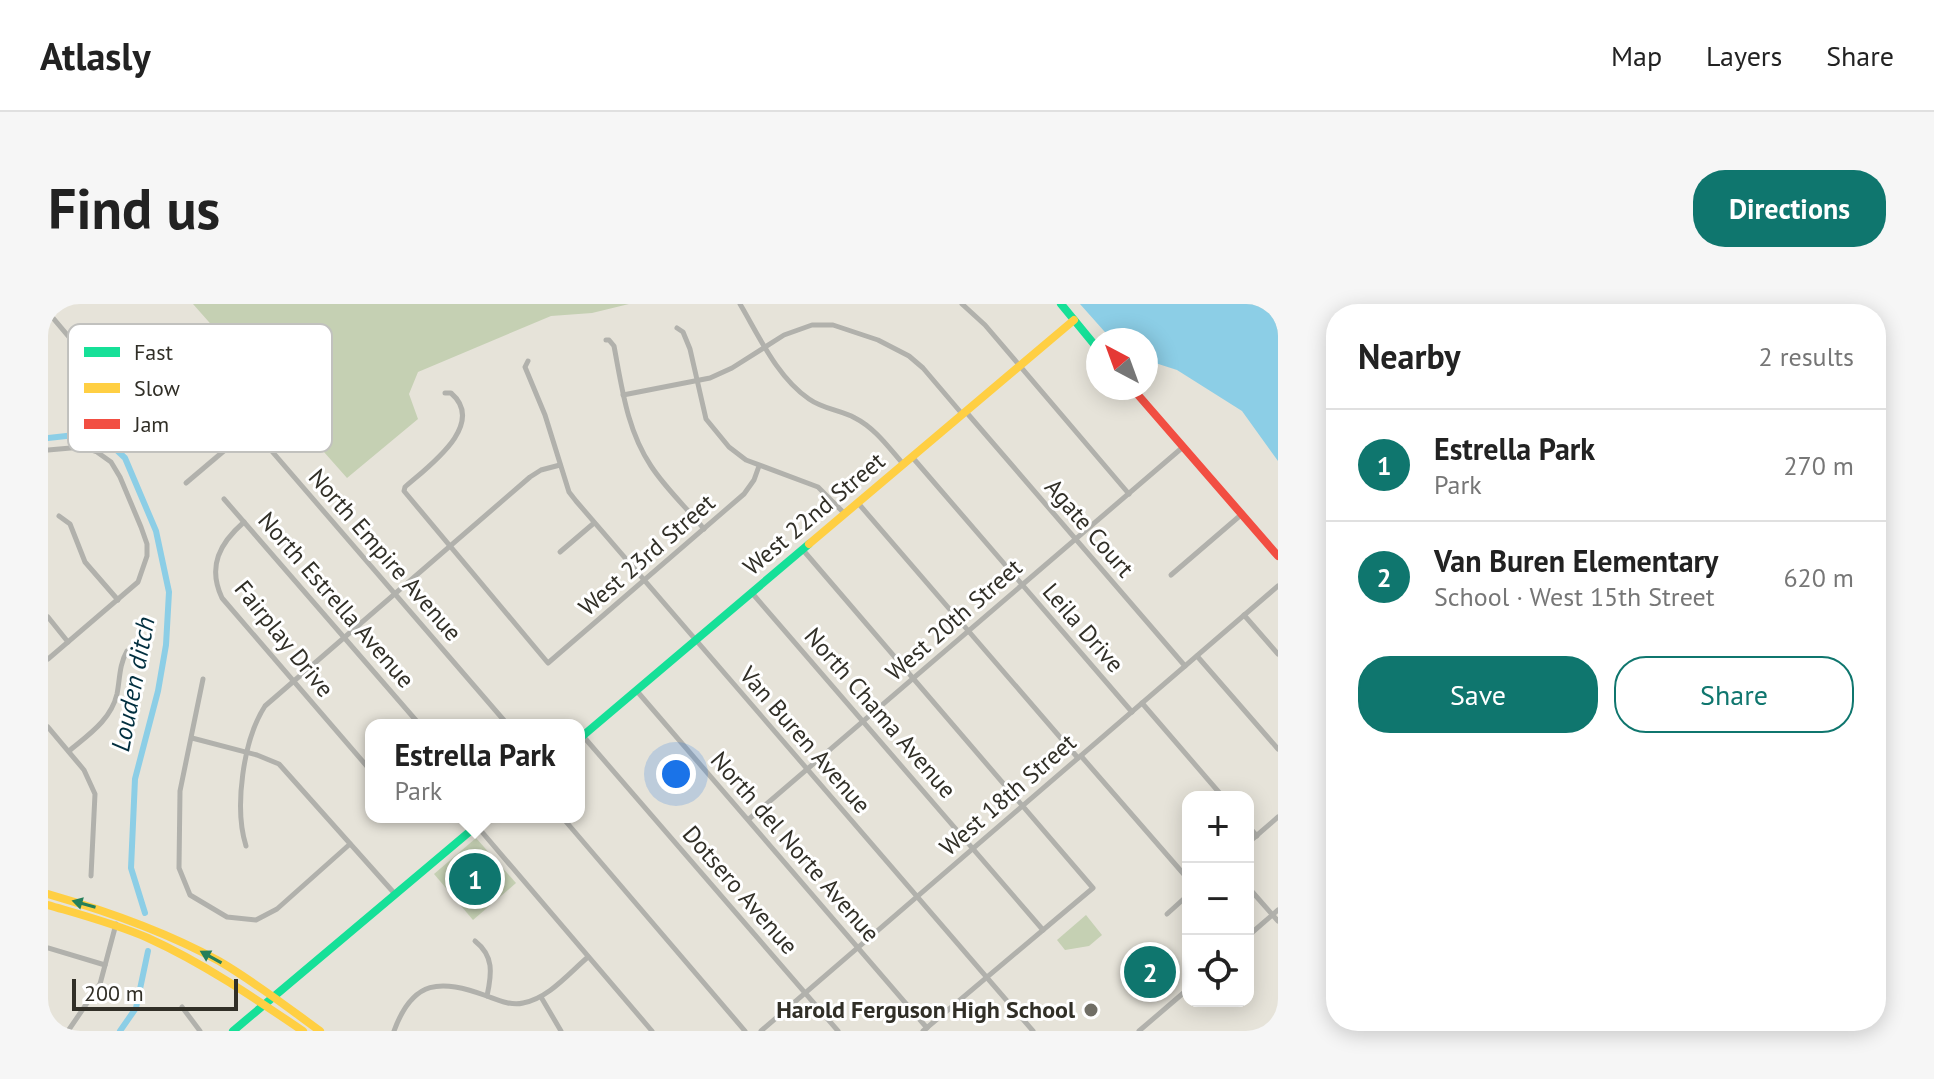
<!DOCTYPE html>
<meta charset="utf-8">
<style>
body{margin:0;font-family:"PT Sans",sans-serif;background:#f6f6f6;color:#222}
.controls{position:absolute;right:24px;bottom:24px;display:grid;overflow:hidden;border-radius:16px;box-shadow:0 4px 20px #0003}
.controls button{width:72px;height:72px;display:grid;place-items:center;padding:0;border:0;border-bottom:2px solid #e0e0e0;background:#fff;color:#222;font:40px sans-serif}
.compass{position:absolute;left:1038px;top:24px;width:72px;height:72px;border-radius:50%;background:#fff;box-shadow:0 4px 20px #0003;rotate:319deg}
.scale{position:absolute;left:24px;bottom:20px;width:166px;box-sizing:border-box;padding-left:8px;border:4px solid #312f27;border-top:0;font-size:22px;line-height:28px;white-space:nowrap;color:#312f27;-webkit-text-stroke:6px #fff;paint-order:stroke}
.you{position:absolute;left:628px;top:470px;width:28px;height:28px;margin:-20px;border:6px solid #fff;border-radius:50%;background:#1a73e8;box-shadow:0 0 0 12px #1a73e833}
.badge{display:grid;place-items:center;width:52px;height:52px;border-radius:50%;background:#0f766e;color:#fff;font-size:26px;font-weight:700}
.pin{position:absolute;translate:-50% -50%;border:4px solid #fff;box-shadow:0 2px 8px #0006}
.popup{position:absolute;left:317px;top:415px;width:220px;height:104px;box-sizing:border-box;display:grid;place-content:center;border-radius:16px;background:#fff;filter:drop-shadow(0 2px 6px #0005);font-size:26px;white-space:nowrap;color:#767676}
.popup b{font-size:30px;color:#222}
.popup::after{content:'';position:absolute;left:50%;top:100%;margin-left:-16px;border:16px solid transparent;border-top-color:#fff}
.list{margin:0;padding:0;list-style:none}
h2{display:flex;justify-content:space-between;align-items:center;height:104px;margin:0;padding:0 32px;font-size:34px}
h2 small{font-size:26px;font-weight:400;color:#767676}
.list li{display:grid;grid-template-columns:52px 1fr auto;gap:24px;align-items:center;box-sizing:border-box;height:112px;padding:0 32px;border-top:2px solid #e0e0e0}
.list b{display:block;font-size:30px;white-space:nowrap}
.list p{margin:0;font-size:26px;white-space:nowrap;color:#767676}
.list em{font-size:26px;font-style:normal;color:#767676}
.actions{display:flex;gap:16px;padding:24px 32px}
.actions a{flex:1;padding:18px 0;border:2px solid #0f766e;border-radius:32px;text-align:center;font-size:28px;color:#0f766e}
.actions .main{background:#0f766e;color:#fff}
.icon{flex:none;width:44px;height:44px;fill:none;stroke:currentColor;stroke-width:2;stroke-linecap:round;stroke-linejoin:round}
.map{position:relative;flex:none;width:1230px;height:727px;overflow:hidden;border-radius:32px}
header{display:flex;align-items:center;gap:48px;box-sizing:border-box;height:112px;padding:0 40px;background:#fff;border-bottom:2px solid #e0e0e0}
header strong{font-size:38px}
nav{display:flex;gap:44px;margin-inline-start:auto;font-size:28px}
.intro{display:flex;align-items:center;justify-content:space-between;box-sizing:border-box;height:192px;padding:0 48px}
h1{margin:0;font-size:56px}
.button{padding:20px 36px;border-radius:32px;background:#0f766e;color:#fff;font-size:28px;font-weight:700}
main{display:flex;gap:48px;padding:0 48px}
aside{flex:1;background:#fff;border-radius:32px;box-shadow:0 4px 20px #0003}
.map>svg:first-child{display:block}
</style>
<header>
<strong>Atlasly</strong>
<nav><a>Map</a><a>Layers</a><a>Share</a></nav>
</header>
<div class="intro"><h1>Find us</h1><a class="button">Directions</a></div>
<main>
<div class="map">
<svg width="1230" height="727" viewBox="0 0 1230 727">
<rect width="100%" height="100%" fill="#e6e3d9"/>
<!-- green -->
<g fill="#c5d0b3">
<polygon points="145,0 581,0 544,9 503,12 370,68 361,90 370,115 299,174"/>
<polygon points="428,534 468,579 425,616 386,570"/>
<polygon points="1038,611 1054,631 1041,642 1017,646 1009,636"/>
</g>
<!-- water -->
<polygon fill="#8ccee6" points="1032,0 1230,0 1230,157 1194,107 1129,66 1098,56 1098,36 1064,36"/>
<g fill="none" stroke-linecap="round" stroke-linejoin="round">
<!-- canal -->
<g stroke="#8ccee6" stroke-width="6">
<polyline points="0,134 45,129 56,134 77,154 108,227 121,288 118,341 110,387 87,475 83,564 97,609"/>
<polyline points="72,727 88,704 100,647"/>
</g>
<!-- street -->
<g stroke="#b1b1ac" stroke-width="5">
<path d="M692,0c19,32 37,73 69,95 14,10 31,11 46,19 20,10 34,30 49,47"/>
<polyline points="914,0 937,21 1081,190"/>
<polyline points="0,8 43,59 58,64 119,45 129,45 140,50 460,421"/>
<polyline points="629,24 635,28 642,45 658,115 681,143 698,156 770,183 797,210"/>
<path d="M558,36h3l5,6c8,42 13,84 37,120 15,23 36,42 53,63"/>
<polyline points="480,57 477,63 497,111 521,188 528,197 985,727"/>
<path d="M62,63c4,23 20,45 41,56"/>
<path d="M397,89h6c37,32 -25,75 -46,94l-1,4 144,172 196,-169 10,-14 5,-14"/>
<polyline points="575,91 662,74 684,64 736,31 764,21 785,21 830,36 861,52 875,64 915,111"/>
<polyline points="919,109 1137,362"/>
<polyline points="0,146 34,143 49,148 63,158 72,173 93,223 99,240 99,252 90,278 0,355"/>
<polyline points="865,154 1084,408"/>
<polyline points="138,179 203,124"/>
<polyline points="176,195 372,421"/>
<polyline points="810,199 1030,454"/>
<polyline points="11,212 22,220 37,258 70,296"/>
<path d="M196,218c-24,21 -37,44 -22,76l149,173"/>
<polyline points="755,246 1045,584 875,727"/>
<polyline points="512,248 546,219"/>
<polyline points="1123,271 1194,210"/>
<polyline points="704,289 995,626"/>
<polyline points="1196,311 1230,350"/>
<polyline points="0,313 20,338"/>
<polyline points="1149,352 1230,445"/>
<polyline points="155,375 132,487 131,564 142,591 179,613 208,616 229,605 302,540"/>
<polyline points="588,386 879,724"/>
<polyline points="1094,399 1175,493"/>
<polyline points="0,423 36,466 47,490 43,572"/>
<polyline points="535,432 790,727"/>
<polyline points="144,434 209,451 231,460 347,590"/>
<path d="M21,447c19,-16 42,-31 48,-57 3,-15 2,-29 10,-43"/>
<polyline points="1033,452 1140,575"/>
<polyline points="418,513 434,528 604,727"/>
<polyline points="514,513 697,727"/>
<polyline points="701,515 1135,143"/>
<polyline points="1200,522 1209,532"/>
<polyline points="1200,539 1230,513"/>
<path d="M198,542c-12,-38 -3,-106 19,-140l265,-229 11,-7 19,-5"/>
<polyline points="1200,583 1230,617"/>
<polyline points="1119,610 1140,591"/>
<polyline points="1200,632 1230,606"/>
<path d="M427,637c19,15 17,32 12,55"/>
<polyline points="0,644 57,661"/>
<polyline points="493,693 513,727"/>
<polyline points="134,703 152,727"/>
<polyline points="20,727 52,680 68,620"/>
<path d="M346,727c19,-52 46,-52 93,-35 11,4 24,10 36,7 26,-5 46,-30 65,-46"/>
<polyline points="713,727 1230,282"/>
<polyline points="1091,727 1140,685"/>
</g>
<!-- fast -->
<g stroke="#16e098" stroke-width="8">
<polyline points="1013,0 1050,45"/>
<polyline points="531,435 761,240"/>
<polyline points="185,727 439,513"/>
</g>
<!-- slow -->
<g stroke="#ffcf43" stroke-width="8">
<polyline points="761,240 1026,16"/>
<path d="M0,590c59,17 117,37 171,67 36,21 68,46 101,70"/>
<path d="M0,601c34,10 68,19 100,33 55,25 105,59 155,93"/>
<polyline points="1227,727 1230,725"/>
</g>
<!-- jam -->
<g stroke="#f24e42" stroke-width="8">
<polyline points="0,7 8,0"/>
<polyline points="1084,84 1230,252"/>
</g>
</g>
<!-- one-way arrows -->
<defs><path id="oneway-solid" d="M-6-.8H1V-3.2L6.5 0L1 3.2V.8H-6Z" transform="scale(2)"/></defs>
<g fill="#257f5a">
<use href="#oneway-solid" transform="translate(36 600) rotate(-164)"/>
<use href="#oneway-solid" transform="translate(163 653) rotate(-151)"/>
</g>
<!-- markers -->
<circle fill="#706e65" stroke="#fff" stroke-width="3" cx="1043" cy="706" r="8"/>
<g text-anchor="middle" stroke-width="6" stroke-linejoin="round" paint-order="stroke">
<!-- street labels -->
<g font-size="24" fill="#312f27" stroke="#fff">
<text transform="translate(766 210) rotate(-40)" y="8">West 22nd Street</text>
<text transform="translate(1041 224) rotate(49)" y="8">Agate Court</text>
<text transform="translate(337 251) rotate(49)" y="8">North Empire Avenue</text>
<text transform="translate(599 251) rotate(-41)" y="8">West 23rd Street</text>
<text transform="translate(288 296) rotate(49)" y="8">North Estrella Avenue</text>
<text transform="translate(906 316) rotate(-41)" y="8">West 20th Street</text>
<text transform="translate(1035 324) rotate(49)" y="8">Leila Drive</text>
<text transform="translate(236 335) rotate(51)" y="8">Fairplay Drive</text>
<text transform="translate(832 409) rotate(49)" y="8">North Chama Avenue</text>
<text transform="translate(757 436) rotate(49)" y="8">Van Buren Avenue</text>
<text transform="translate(960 491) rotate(-41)" y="8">West 18th Street</text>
<text transform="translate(747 543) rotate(49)" y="8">North del Norte Avenue</text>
<text transform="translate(692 586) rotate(49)" y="8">Dotsero Avenue</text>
</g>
<!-- poi labels -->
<g font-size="24" font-weight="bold" fill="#312f27" stroke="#fff" text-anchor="end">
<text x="1027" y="714">Harold Ferguson High School</text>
</g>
<!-- water labels -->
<g font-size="26" font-style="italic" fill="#012f3f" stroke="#fff">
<text transform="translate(85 380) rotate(-79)" y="9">Louden ditch</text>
</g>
</g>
<!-- legend -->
<rect x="20" y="20" width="264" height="128" rx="12" fill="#fff" stroke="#c1c1be" stroke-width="2"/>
<rect x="36" y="43" width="36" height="10" fill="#16e098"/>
<rect x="36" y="79" width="36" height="10" fill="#ffcf43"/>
<rect x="36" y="115" width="36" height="10" fill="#f24e42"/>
<g font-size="22" fill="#312f27">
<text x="86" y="56">Fast</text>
<text x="86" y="92">Slow</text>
<text x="86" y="128">Jam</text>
</g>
</svg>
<div class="controls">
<button>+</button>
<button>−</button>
<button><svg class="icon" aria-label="locate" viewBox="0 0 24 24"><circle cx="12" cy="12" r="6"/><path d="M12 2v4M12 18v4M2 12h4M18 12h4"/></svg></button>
</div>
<svg class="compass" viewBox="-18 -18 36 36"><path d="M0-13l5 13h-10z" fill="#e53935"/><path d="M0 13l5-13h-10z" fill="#767676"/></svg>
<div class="scale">200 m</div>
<div class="you"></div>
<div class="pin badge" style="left:427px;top:575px">1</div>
<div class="popup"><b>Estrella Park</b>Park</div>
<div class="pin badge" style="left:1102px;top:668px">2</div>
</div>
<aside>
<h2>Nearby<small>2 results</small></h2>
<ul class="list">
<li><span class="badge">1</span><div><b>Estrella Park</b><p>Park</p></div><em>270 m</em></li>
<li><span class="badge">2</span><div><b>Van Buren Elementary</b><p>School · West 15th Street</p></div><em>620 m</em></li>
</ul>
<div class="actions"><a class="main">Save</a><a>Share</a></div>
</aside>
</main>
